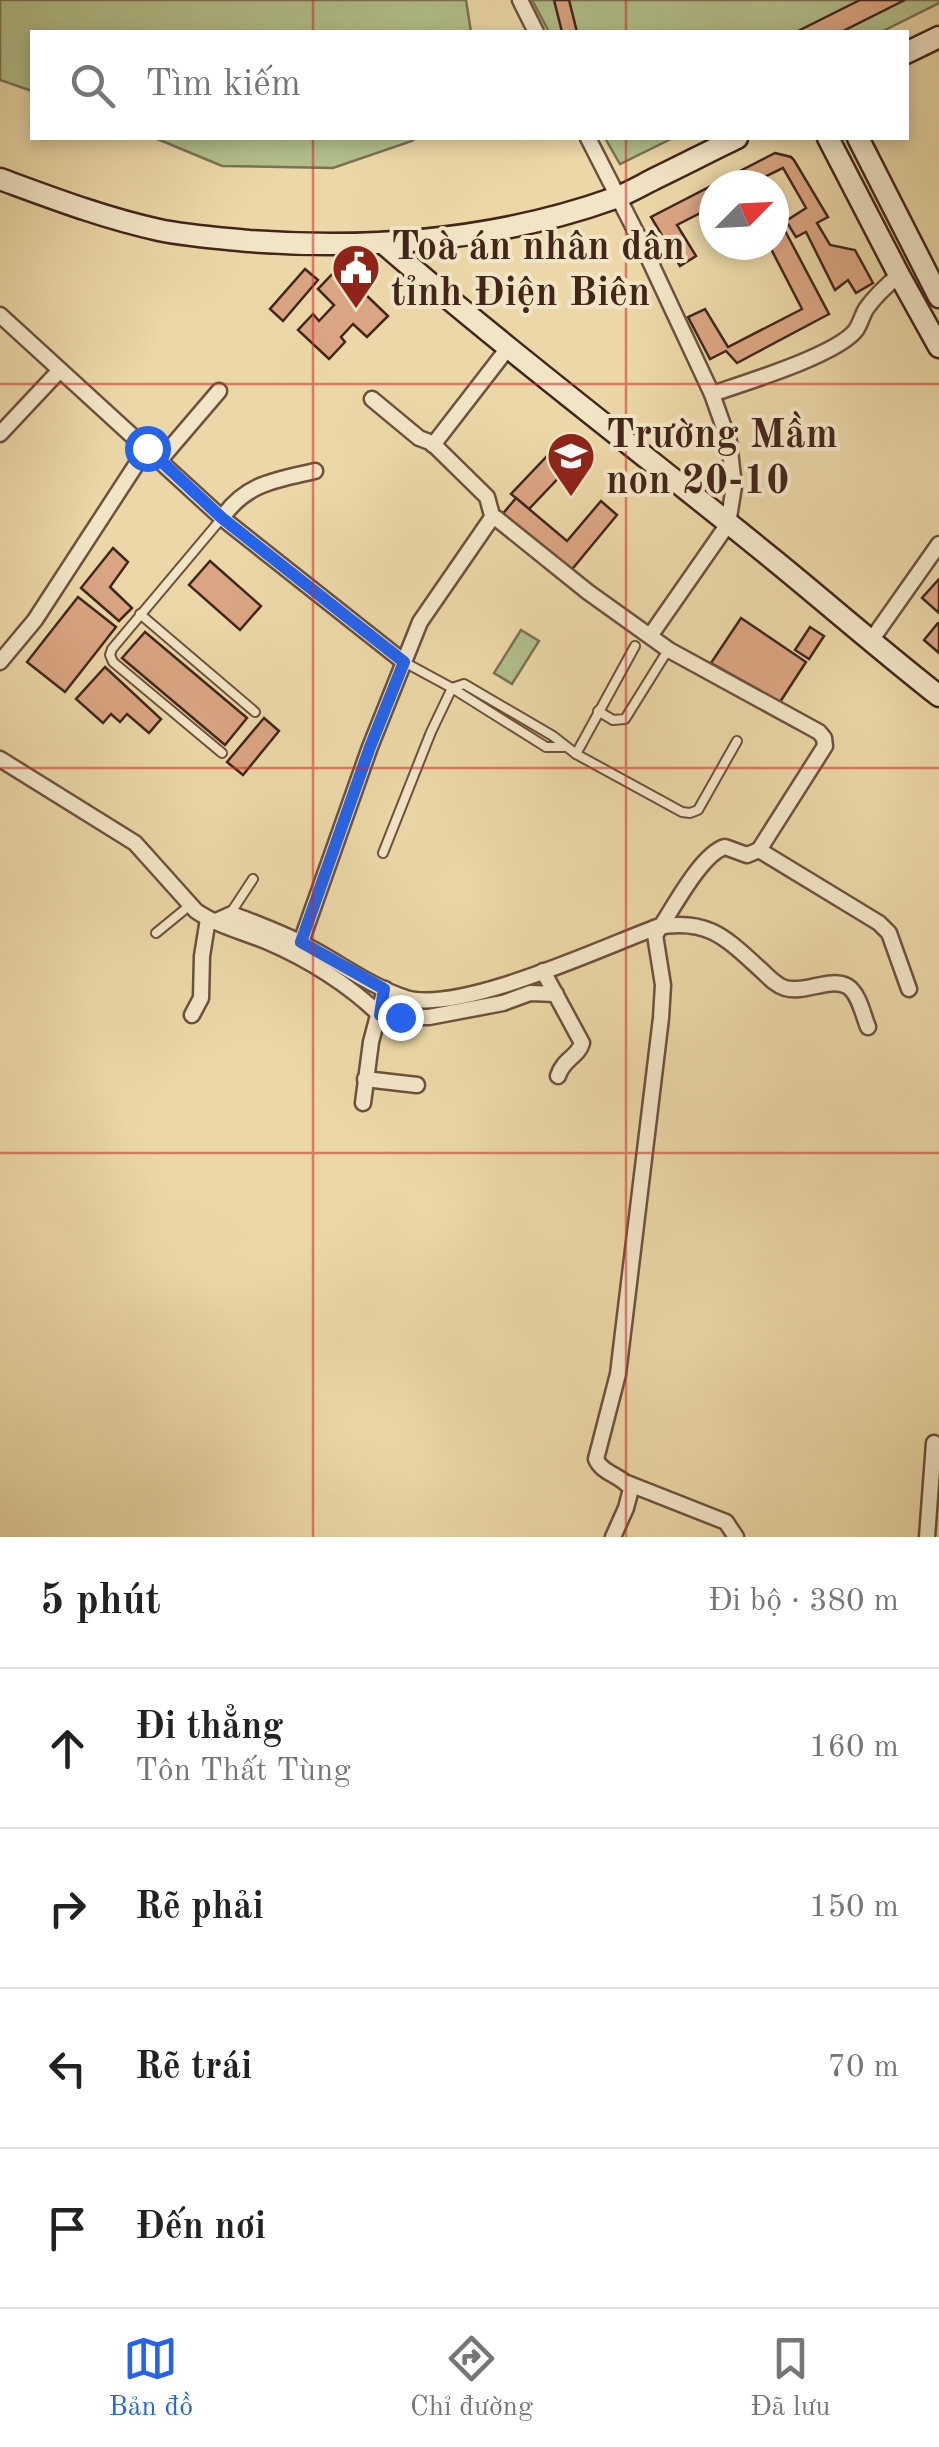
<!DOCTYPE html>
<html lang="vi">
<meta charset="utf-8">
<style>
body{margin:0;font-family:"Old Standard TT",serif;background:#f6f6f6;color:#222}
.compass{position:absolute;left:699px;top:170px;width:90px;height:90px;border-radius:50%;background:#fff;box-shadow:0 5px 15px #0003;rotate:66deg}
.stop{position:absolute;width:30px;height:30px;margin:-22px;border:8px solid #2563eb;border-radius:50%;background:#fff}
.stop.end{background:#2563eb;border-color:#fff;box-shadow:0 2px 10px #0008}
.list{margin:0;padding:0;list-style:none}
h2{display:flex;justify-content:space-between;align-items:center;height:130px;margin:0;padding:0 40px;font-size:42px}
h2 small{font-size:32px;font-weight:400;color:#767676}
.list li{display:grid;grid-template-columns:65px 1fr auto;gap:30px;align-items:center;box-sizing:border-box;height:160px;padding:0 40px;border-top:2px solid #e0e0e0}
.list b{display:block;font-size:38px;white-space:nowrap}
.list p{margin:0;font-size:32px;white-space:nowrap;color:#767676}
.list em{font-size:32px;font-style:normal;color:#767676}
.icon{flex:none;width:55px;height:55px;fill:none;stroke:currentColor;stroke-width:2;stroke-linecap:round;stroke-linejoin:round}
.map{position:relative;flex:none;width:939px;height:1537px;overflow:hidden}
.search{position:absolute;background:#fff;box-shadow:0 5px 15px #0003;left:30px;right:30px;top:30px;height:110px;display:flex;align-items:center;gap:25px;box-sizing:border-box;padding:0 35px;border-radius:0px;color:#767676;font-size:38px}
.sheet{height:770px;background:#fff}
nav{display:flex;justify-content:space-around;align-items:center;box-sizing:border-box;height:140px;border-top:2px solid #e0e0e0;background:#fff;font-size:28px;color:#767676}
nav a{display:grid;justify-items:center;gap:5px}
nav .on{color:#2563eb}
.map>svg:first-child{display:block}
</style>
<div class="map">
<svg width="939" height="1537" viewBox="0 0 939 1537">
<rect width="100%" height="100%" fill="#ebd7a7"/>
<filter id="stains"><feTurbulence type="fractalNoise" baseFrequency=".002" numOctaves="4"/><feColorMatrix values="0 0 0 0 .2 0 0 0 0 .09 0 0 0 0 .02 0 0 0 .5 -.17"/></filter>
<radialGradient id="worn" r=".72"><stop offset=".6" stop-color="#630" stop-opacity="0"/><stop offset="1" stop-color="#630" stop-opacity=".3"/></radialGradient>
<!-- green -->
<g fill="#b2bf8a" stroke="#7a7252" stroke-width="2.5">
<polygon points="0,0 466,0 471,32 32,32 32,91 0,80"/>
<polygon points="532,0 939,0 939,3 881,32 549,32"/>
<polygon points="155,138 416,138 412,141 333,168 222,166"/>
<polygon points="605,138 673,138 620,164"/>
<polygon points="521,630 539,641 512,684 494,673"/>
</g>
<!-- building -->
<g fill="#daa582" stroke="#422619" stroke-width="2.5">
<polygon points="554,0 569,0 577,32 562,32"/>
<polygon points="860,0 905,0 841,32 796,32"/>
<polygon points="775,153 791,157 794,160 828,217 817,223 830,245 855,250 873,283 856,293 848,280 835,290 806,232 796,237 786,221 806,208 783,168 758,180 761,185 714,185 714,206 677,225 696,256 680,266 651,217"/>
<polygon points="774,210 829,314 737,363 726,351 710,359 688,317 705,309 728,347 802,309 769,245 774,245"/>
<polygon points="338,268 388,316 367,337 353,324 341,337 345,342 329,359 298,330 313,314 319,321 334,305 318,289"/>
<polygon points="305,269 318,280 283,321 270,309"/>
<polygon points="549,454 566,470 529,509 511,494"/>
<polygon points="516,498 567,541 601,501 617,515 569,573 501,516"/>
<polygon points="113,548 128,562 110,587 132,608 119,621 81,588"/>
<polygon points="210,561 261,606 240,630 189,585"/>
<polygon points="939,579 939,613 922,598"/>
<polygon points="78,597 116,627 65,692 27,662"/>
<polygon points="741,618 806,662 780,702 711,663"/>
<polygon points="938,623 939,623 939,653 924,640"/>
<polygon points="810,627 824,636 809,659 795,650"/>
<polygon points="145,632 247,718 225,745 122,658"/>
<polygon points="105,667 161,719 149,733 127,714 120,722 111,714 103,723 76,699"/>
<polygon points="264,718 279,731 243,775 227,762"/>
</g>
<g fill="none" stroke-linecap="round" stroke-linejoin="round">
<!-- lane casing -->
<g stroke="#6c523c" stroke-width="12">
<g id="lane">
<polyline points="140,614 255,712"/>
<polyline points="404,662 452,688 546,747 564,747"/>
<polyline points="452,688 464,684 553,736 576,754 682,812 690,813 698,810 737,741"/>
<polyline points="598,711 613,720 625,719 668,650"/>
<polyline points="222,753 113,662 110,655 112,649 222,518"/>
<polyline points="576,754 635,646"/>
<polyline points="383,853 431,732 452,688"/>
<polyline points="230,914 253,879"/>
<polyline points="156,933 189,906"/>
</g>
</g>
<!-- street casing -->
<g stroke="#6c523c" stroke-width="19">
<g id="street">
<polyline points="520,0 536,32"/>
<polyline points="588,138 640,240 712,394 729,442 734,486 728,524 650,636"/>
<polyline points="0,315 222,518 404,662"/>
<path d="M712,394c32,-11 125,-39 144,-64 4,-6 6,-14 10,-21 9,-13 21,-24 33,-34"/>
<polyline points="372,399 419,438 432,443 487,497 493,519"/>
<polyline points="0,434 60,370"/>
<polyline points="433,445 508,348"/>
<polyline points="160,460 219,391"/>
<path d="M222,518c24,-35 54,-38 93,-47"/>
<polyline points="870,642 939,544"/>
<polyline points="0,662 35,620 147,448"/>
<path d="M0,759l135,84 61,68c22,15 48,21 72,31 40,17 81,43 112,73l8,-3 12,5h29l74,-14 27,-10 26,1"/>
<polyline points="759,850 879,923 889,933 909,989"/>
<path d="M214,922l18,-8c23,9 48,18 71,30 34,17 66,42 103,54 54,16 195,-50 251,-71 50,-9 68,10 103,42 8,7 15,16 25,19 19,6 44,-11 62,-2 12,7 16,29 21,41"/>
<path d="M301,942l69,-195 50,-125 71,-103 5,-1 92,74 81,58 150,82 5,6 1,8 -66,104 -12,5 -22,-8c-25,7 -55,68 -70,88l8,50 -2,33 -43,356 -22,85c6,15 26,16 35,30l-5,19 -13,29"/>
<path d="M543,971l39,72c-4,14 -19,16 -24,33"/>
<polyline points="192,1015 201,998 202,956 208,919"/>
<polyline points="365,1079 417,1085"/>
<polyline points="363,1103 371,1042 385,989"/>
<polyline points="627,1483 726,1522 736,1537"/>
<polyline points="927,1537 934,1443"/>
</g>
</g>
<!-- secondary casing -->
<g stroke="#422619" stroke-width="25">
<g id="secondary">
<polyline points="906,53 939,37"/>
<polyline points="828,138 899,275 939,347"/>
<polyline points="858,138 939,297"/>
<path d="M0,179c52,19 104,39 159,51 29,6 60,8 90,11 123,9 249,-1 366,-43 14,-5 27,-13 41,-20 27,-13 54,-27 81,-40"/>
<path d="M383,243c127,110 261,211 391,317 55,45 109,92 165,136"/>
</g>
</g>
<!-- lane -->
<use href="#lane" stroke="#f2e5c6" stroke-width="8"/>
<!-- street -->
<use href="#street" stroke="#f2e5c6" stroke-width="14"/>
<!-- secondary -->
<use href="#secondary" stroke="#f2e5c6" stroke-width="20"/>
</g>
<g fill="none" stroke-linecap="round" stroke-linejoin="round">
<!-- route -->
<polyline stroke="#2563eb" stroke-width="12" points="147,448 222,518 404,662 370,747 301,942 384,989 380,1015 388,1012 400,1017"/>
</g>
<!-- grid -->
<path fill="none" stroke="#d62828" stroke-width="2.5" stroke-opacity="0.55" d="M313,0v32M626,0v32M313,138v1399M626,138v1399M0,384h939M0,768h939M0,1153h939"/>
<!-- icons -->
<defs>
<g id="civic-pin" transform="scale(2.5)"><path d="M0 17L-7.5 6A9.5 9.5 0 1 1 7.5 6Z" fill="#8f2418" stroke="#f2e5c6"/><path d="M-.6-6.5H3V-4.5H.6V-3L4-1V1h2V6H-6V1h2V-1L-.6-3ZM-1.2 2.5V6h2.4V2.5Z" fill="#fff"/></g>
<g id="school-pin" transform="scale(2.5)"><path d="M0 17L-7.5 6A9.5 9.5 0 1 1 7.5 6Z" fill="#8f2418" stroke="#f2e5c6"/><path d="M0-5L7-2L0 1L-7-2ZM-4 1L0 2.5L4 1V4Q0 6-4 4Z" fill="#fff"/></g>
</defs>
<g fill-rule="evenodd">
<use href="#civic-pin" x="356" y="268"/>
<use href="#school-pin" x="571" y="456"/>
</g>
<g text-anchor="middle" stroke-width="8" stroke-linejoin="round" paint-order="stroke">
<!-- poi labels -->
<g font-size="40" font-weight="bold" fill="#422619" stroke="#f2e5c6" text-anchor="start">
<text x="391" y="259">Toà án nhân dân<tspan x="391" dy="46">tỉnh Điện Biên</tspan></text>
<text x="606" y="447">Trường Mầm<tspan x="606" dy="46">non 20-10</tspan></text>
</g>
</g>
<rect width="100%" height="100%" filter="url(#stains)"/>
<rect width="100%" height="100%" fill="url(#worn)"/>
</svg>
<svg class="compass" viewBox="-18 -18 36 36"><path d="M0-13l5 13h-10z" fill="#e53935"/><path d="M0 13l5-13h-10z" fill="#767676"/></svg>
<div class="stop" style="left:147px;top:448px"></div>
<div class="stop end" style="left:400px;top:1017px"></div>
<div class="search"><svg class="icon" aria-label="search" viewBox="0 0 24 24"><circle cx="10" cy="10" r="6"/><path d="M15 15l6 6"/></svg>Tìm kiếm</div>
</div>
<section class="sheet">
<h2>5 phút<small>Đi bộ · 380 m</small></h2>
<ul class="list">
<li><svg class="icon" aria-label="ahead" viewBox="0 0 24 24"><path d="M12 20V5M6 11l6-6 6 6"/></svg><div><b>Đi thẳng</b><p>Tôn Thất Tùng</p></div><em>160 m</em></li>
<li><svg class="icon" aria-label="right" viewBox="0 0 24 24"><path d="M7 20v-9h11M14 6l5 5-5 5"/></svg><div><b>Rẽ phải</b></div><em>150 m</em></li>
<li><svg class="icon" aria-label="left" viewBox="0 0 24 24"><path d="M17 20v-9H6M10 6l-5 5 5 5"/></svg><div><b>Rẽ trái</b></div><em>70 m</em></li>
<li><svg class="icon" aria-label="arrive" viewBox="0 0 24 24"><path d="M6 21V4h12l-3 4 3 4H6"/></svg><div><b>Đến nơi</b></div></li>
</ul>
</section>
<nav>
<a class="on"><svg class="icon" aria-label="map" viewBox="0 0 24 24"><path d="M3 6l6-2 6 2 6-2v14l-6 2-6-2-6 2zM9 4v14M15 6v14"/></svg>Bản đồ</a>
<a><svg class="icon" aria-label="directions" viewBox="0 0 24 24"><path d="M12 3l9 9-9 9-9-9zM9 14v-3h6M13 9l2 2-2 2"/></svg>Chỉ đường</a>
<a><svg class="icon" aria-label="saved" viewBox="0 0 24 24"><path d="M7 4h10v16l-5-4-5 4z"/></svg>Đã lưu</a>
</nav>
